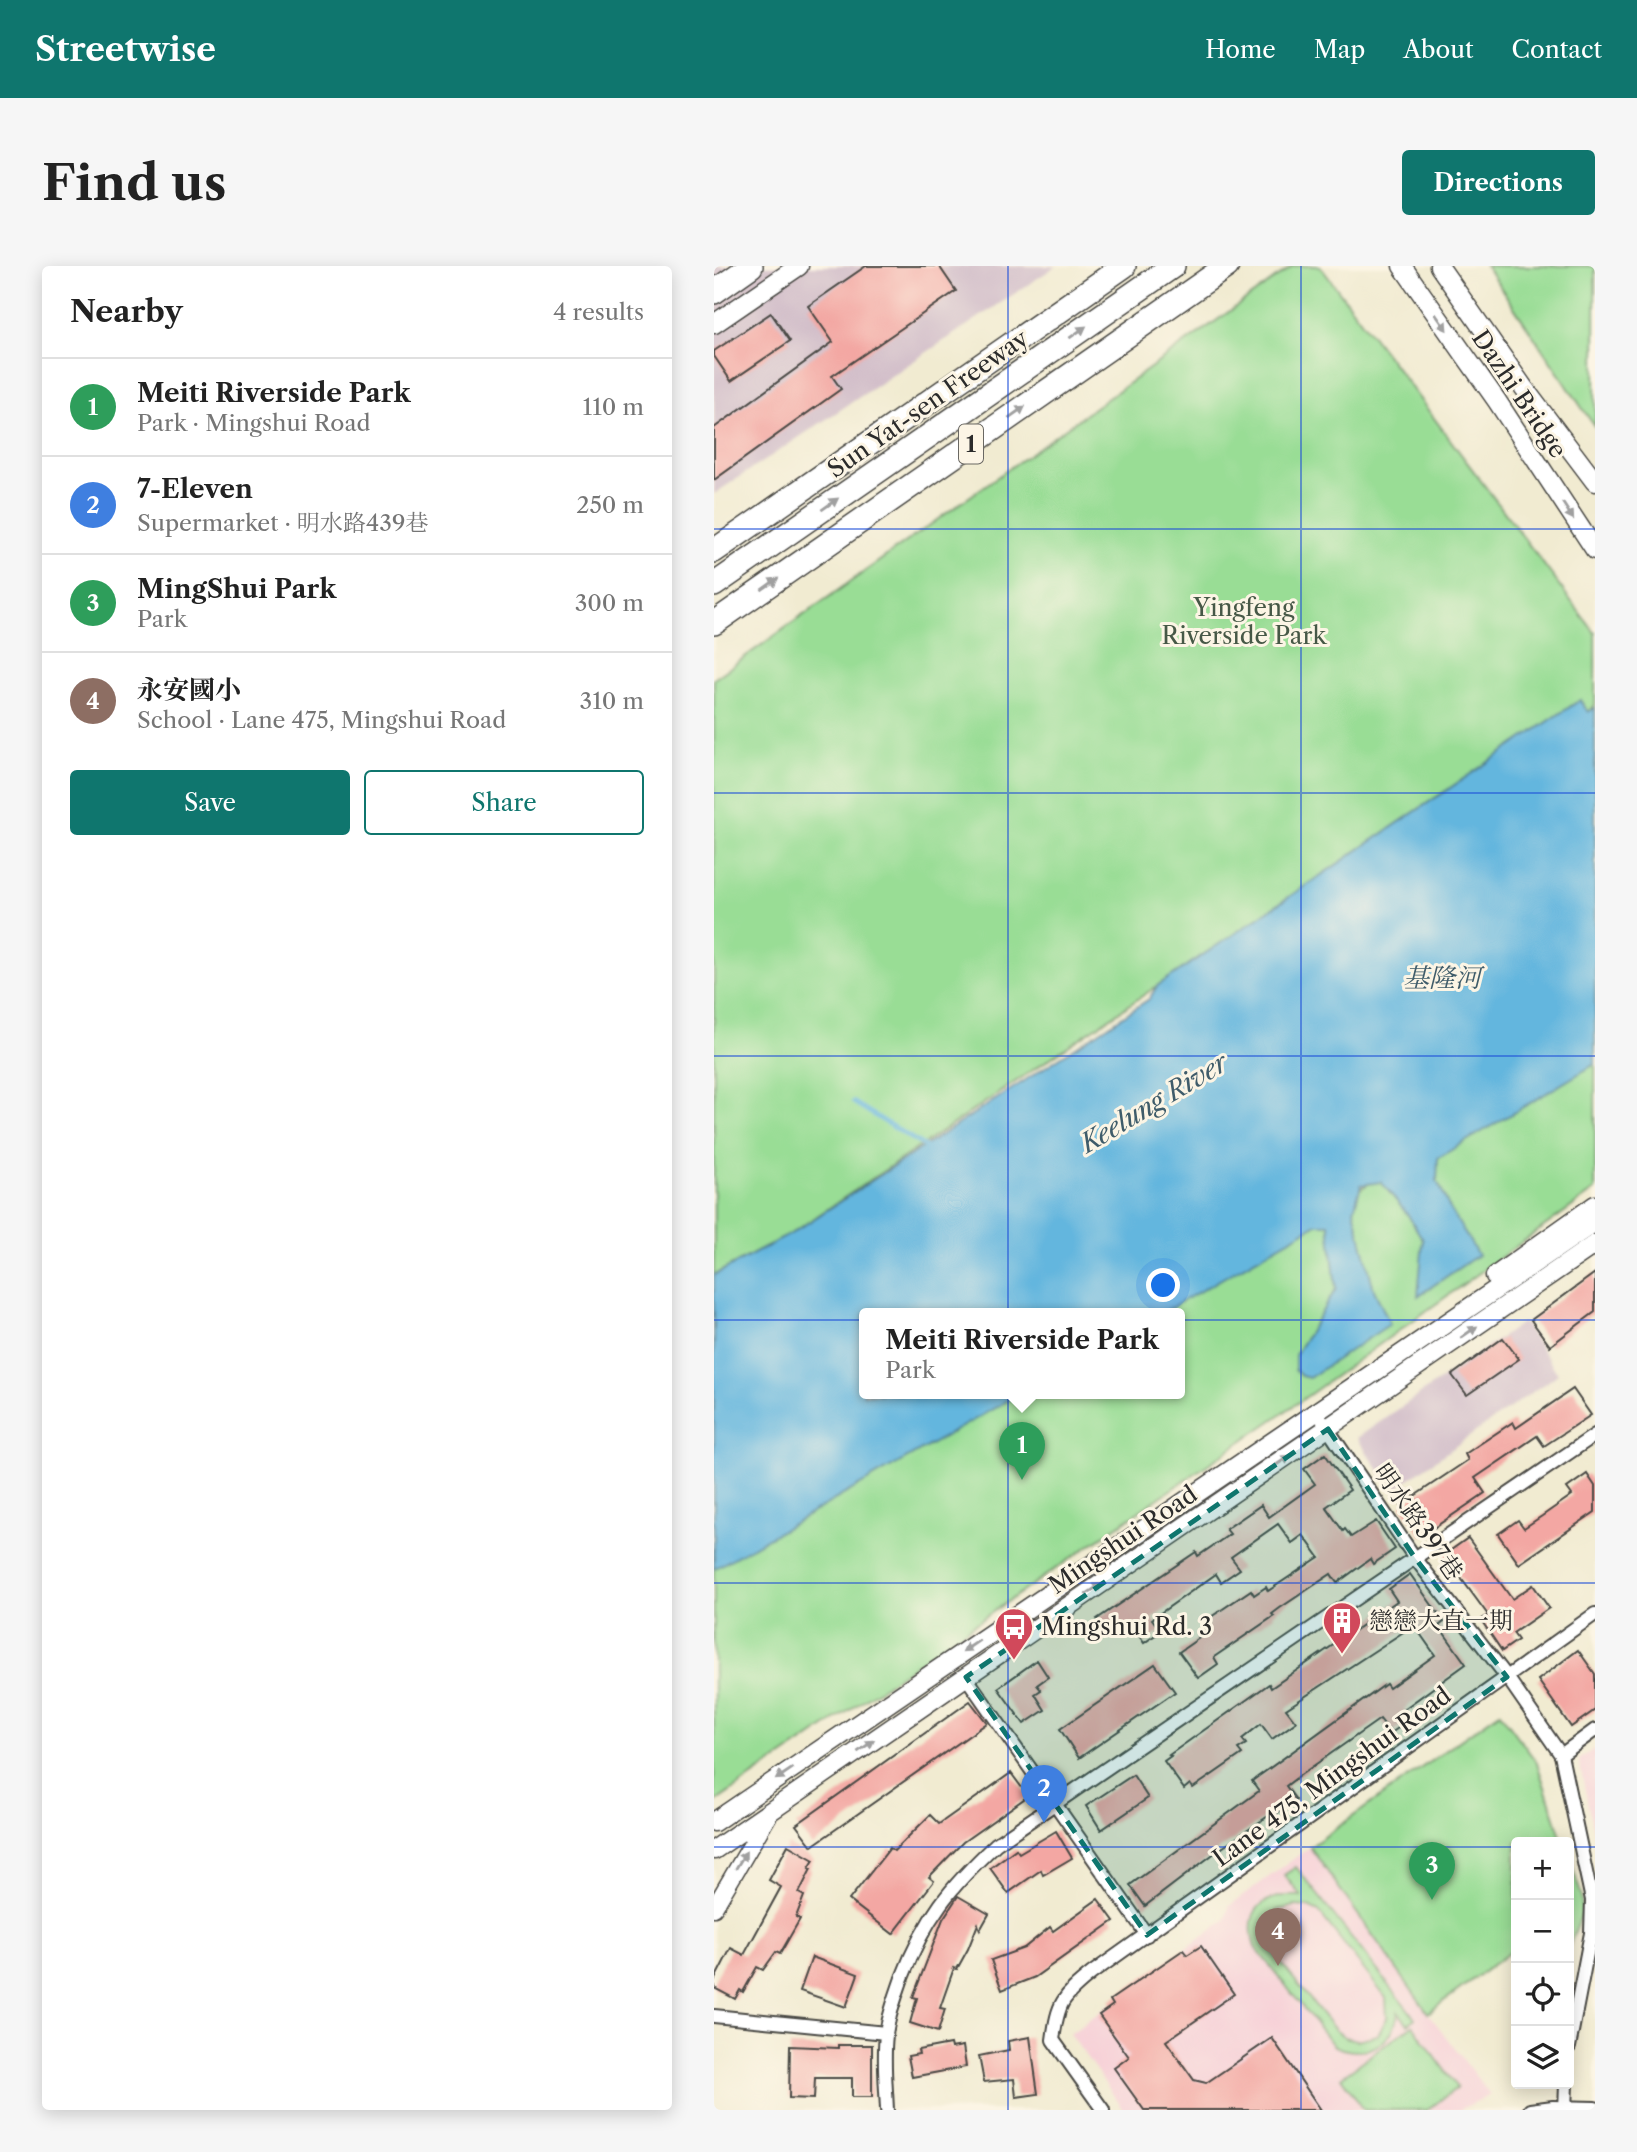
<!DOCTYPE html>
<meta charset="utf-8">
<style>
body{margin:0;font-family:"Libre Caslon Text","Noto Serif TC",serif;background:#f6f6f6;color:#222}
.controls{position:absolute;right:21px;bottom:21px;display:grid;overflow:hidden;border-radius:7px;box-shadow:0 4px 18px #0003}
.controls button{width:63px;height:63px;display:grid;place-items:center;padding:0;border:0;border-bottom:2px solid #e0e0e0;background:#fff;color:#222;font:35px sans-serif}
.you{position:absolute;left:450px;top:1020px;width:24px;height:24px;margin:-18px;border:5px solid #fff;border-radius:50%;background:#1a73e8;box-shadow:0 0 0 10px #1a73e833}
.badge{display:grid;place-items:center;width:46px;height:46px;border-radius:50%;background:#0f766e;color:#fff;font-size:23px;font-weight:700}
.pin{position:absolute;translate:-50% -58px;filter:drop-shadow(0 2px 4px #0008)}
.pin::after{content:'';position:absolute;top:37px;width:24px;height:21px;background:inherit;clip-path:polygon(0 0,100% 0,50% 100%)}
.popup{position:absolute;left:145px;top:1042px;width:326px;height:91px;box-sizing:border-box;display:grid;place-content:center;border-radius:7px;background:#fff;filter:drop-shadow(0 2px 5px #0005);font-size:23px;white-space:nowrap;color:#767676}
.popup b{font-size:26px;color:#222}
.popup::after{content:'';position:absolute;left:50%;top:100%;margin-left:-14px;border:14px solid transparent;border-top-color:#fff}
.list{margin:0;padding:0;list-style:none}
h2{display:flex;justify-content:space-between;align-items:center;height:91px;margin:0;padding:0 28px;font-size:30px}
h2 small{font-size:23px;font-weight:400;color:#767676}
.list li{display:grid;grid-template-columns:46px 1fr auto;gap:21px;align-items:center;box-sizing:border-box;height:98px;padding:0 28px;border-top:2px solid #e0e0e0}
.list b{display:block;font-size:26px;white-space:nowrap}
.list p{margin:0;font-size:23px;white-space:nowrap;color:#767676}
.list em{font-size:23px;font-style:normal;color:#767676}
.actions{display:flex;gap:14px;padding:21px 28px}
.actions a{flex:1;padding:16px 0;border:2px solid #0f766e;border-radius:7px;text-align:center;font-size:24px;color:#0f766e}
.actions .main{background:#0f766e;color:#fff}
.icon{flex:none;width:38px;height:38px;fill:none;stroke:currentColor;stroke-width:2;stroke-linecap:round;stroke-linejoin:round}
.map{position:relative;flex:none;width:881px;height:1844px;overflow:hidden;border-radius:7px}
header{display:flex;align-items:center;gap:42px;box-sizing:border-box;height:98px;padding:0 35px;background:#0f766e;color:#fff}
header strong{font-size:33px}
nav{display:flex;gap:38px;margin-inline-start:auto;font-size:24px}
.intro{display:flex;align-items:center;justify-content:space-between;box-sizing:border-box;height:168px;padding:0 42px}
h1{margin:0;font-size:49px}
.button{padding:18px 32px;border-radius:7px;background:#0f766e;color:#fff;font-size:24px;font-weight:700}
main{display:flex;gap:42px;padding:0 42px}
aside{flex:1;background:#fff;border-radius:7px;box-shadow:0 4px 18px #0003}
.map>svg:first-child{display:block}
</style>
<header>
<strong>Streetwise</strong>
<nav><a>Home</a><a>Map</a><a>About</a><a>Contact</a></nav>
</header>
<div class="intro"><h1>Find us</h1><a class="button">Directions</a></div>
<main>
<aside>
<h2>Nearby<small>4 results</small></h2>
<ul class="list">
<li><span class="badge" style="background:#2e9e5b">1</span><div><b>Meiti Riverside Park</b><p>Park · Mingshui Road</p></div><em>110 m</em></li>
<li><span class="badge" style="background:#3f7fe0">2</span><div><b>7-Eleven</b><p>Supermarket · 明水路439巷</p></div><em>250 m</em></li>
<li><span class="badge" style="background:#2e9e5b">3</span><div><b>MingShui Park</b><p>Park</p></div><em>300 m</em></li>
<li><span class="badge" style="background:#8d6e63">4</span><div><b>永安國小</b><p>School · Lane 475, Mingshui Road</p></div><em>310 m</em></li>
</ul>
<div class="actions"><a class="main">Save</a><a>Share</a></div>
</aside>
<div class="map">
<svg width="881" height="1844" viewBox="0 0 881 1844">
<rect width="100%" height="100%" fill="#fcf5e5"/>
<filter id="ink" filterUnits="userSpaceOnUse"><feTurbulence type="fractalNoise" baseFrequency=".0143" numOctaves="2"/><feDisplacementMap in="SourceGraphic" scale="14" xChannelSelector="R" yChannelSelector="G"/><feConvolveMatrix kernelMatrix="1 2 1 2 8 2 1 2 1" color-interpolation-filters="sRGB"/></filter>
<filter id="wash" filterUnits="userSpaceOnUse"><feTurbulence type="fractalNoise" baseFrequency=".00686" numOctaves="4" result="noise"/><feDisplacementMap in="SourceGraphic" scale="28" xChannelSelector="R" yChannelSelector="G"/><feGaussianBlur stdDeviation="1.57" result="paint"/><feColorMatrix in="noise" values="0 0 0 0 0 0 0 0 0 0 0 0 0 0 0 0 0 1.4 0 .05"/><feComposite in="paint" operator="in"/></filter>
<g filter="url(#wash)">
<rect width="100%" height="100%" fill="#f1ebd1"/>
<!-- built -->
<g fill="#f6cfd7">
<polygon points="881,1482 881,1574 865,1494"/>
<polygon points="596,1581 714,1747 776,1829 745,1844 410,1844 356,1768 512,1653 515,1640"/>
</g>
<!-- industrial -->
<g fill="#d1bdc9">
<polygon points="0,0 342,0 0,228"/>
<polygon points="809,1056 844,1108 679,1224 643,1172"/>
</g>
<!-- green -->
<g fill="#99dd95" stroke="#628460" stroke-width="2" fill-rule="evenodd">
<polygon points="579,0 606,0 881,367 881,439 874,446 443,720 75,969 0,1009 0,413"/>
<polygon points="772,0 881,0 881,161"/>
<polygon points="881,777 881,924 595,1129 0,1537 0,1300 294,1128 466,1128 466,1048 432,1048 747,864"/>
<polygon points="786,1446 823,1497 849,1576 802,1576 802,1686 796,1686 714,1747 596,1581"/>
<polygon points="855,1592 867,1628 868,1647 855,1681"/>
<path d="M582,1601l119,151 -7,6 -10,-12c-4,34 -36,48 -65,33l-78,-98c-12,-38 9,-54 46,-51l-17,-21zM581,1640l13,1 11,5 67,86 1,20 -9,17 -21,5 -12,-3 -10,-7 -67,-83 -1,-26 11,-11z"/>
<polygon points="699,1759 743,1822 712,1844 650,1844 627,1811"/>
</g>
<!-- water -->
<polygon fill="#63b6de" stroke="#477084" stroke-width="2" points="866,434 874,446 881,442 881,798 724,892 723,915 736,943 764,989 704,1030 709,974 694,949 667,916 647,919 640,944 660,1024 676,1058 595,1112 587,1110 581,1104 581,1089 622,1023 615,958 603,958 446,1048 150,1048 150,1128 305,1128 0,1303 0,1009 75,969 435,733 443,720"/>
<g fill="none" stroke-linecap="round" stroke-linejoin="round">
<!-- stream -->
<polyline stroke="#63b6de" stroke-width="4.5" points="139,836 213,882"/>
</g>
<g id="blocks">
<!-- building -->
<g fill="#f3a7a3">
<polygon points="152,0 225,0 242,25 118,110 127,123 0,214 0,162 119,76 94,40"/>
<polygon points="57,47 76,75 17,115 0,90 0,85"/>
<polygon points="881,1007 881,1046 836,1080 817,1054"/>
<polygon points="789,1072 805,1093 753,1129 738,1109"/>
<polygon points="859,1123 877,1149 830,1180 823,1170 761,1212 771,1227 708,1270 687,1239 754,1194 751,1188 799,1156 802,1162"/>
<polygon points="611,1188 636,1224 612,1241 629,1265 631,1263 637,1271 662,1255 681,1283 659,1298 656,1293 623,1317 617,1308 566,1342 558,1348 560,1350 500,1391 504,1398 484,1412 465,1386 488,1370 485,1366 494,1360 491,1355 537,1324 540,1329 552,1321 554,1325 605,1291 589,1269 578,1277 564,1258 517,1291 526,1303 507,1316 502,1308 438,1353 447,1365 430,1377 421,1364 418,1366 416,1363 411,1367 407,1361 395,1370 383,1353 482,1286 484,1290 516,1268 512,1263 547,1239 555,1251 601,1218 590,1203"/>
<polygon points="873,1208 881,1220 881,1246 805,1298 784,1268 804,1254 810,1262 828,1250 858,1229 853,1222"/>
<polygon points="754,1272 798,1333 819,1319 835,1342 799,1367 804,1374 788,1385 767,1354 774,1349 730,1289"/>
<polygon points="696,1308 730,1356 725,1360 752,1398 690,1443 697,1453 677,1467 666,1453 585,1510 572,1520 582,1534 562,1548 560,1546 502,1586 431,1640 416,1619 545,1525 538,1515 672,1418 675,1422 721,1389 700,1359 572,1443 582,1456 558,1473 547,1458 528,1473 532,1478 524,1483 528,1488 479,1522 476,1518 470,1523 450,1495 457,1490 455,1489 555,1418 557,1422 683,1335 675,1323"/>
<polygon points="864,1384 881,1408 881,1444 857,1461 824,1414"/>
<polygon points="323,1394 334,1411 323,1419 327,1424 321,1428 331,1444 310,1458 284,1422"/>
<polygon points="441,1398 461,1426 365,1492 346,1463"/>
<polygon points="256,1435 273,1457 98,1580 82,1559"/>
<polygon points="297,1507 314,1530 249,1576 215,1611 220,1615 179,1668 135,1634 176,1582 180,1585 216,1549 225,1558"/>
<polygon points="419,1509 434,1532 387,1564 372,1540"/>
<polygon points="342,1565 358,1592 329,1609 327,1604 294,1627 276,1602 302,1583 305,1587"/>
<polygon points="74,1579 100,1594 95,1602 97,1603 85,1627 90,1630 82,1651 86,1653 66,1688 62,1686 49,1704 43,1701 29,1726 26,1724 21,1733 0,1722 0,1715 17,1682 30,1689 67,1621 55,1614"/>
<polygon points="244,1630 275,1648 266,1664 264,1658 254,1683 243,1703 240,1702 226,1742 231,1743 224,1766 196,1757 203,1732 199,1731 229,1653"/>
<polygon points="384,1633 400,1655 321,1711 288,1724 277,1694 310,1682 336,1661 339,1665"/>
<polygon points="487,1680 520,1728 452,1775 480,1814 492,1817 558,1772 607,1844 430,1844 400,1802 415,1791 385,1749 399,1739 396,1734 469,1684 473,1689"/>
<polygon points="98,1691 144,1708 132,1741 86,1725"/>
<polygon points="316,1771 324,1828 302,1831 300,1813 270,1816 265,1790 295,1784 294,1775"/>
<polygon points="236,1778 237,1782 249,1780 252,1801 198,1811 194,1790 205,1788 204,1784"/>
<polygon points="124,1779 158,1779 158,1831 138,1831 138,1812 101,1812 100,1833 75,1832 76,1780 124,1782"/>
</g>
</g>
</g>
<g filter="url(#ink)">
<use href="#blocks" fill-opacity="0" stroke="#494844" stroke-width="2"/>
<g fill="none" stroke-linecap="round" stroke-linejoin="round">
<!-- minor casing -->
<g stroke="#494844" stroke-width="16">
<g id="minor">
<polyline points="609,1156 701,1292 793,1411 847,1489 878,1634 877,1667 855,1781"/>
<polyline points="252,1411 433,1669"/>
<polyline points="847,1489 881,1464"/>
<polyline points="0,1750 172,1767"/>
<path d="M173,1844c-1,-25 -4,-50 -1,-75 2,-19 10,-39 16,-57 23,-60 48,-91 94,-134l599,-409"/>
<path d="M389,1844l-50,-70c5,-38 9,-43 39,-67l503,-359"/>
<polyline points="816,1844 839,1841 881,1842"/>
<polyline points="851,1844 852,1818"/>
</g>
</g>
<!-- tertiary casing -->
<g stroke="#494844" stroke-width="19">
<polyline id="tertiary" points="0,1642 56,1547"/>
</g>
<!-- secondary casing -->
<g stroke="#494844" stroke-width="21">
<g id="secondary">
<polyline points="688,0 783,135 881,284"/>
<polyline points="725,0 810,122 881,216"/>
<polyline points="0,58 85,0"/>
<polyline points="781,1010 881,939"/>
<polyline points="0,1556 881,956"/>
<polyline points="0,1584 881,978"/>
</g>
</g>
<!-- motorway casing -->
<g stroke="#494844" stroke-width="26">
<g id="motorway">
<polyline points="0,26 37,0"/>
<polyline points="0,285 410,0"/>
<polyline points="0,319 459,0"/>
<polyline points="0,357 513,0"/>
</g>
</g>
<!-- minor -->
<use href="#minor" stroke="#fff" stroke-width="12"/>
<!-- tertiary -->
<use href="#tertiary" stroke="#fff" stroke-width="16"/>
<!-- secondary -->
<use href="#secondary" stroke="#fff" stroke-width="18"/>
<!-- motorway -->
<use href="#motorway" stroke="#fff" stroke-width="23"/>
</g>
<!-- one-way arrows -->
<defs><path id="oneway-solid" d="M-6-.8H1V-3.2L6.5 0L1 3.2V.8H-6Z" transform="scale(1.75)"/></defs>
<g fill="#a0a0a0">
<use href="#oneway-solid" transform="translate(727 56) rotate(55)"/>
<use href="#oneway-solid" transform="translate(364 66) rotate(-35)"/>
<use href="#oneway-solid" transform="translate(303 146) rotate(-35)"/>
<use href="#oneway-solid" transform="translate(116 238) rotate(-35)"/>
<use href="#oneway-solid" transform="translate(854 245) rotate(57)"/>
<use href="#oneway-solid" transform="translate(56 318) rotate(-35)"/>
<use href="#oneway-solid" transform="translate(755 1066) rotate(-35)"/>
<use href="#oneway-solid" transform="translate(568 1195) rotate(-34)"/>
<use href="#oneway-solid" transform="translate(380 1323) rotate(-34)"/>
<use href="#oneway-solid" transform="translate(257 1380) rotate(146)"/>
<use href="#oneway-solid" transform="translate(152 1480) rotate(-35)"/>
<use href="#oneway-solid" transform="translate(70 1508) rotate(146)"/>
<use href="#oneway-solid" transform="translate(27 1594) rotate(-59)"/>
</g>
</g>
<!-- marked area -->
<path fill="#0f766e" fill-opacity="0.2" stroke="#0f766e" stroke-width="5" stroke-dasharray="14 9" stroke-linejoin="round" d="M614,1163l87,129 92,119 -360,258 -181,-258z"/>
<!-- grid -->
<path fill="none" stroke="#1d4ed8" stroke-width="2" stroke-opacity="0.55" d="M294,0v1844M587,0v1844M0,263h881M0,527h881M0,790h881M0,1054h881M0,1317h881M0,1581h802M855,1581h26"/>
<!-- icons -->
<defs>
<g id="building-pin" transform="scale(2.0125)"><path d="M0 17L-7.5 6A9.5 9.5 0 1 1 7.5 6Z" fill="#d1495b" stroke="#fcf5e5"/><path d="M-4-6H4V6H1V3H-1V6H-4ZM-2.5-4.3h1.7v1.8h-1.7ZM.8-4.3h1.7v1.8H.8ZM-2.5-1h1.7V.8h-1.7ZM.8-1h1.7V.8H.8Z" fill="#fff"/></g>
<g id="bus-pin" transform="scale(2.0125)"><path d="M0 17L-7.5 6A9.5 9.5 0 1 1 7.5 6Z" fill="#d1495b" stroke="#fcf5e5"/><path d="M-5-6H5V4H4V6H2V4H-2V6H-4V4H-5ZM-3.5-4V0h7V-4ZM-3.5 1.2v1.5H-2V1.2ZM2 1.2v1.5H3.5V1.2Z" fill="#fff"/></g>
</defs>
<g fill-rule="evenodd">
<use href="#building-pin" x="628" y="1355"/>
<use href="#bus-pin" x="300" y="1361"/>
</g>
<g text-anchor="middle" stroke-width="6" stroke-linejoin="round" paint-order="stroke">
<!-- shield labels -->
<rect fill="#fcf5e5" stroke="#6a6863" stroke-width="2" x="245" y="158.5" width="24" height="39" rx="5"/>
<g font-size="23" font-weight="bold" fill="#2b2b2b">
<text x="257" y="186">1</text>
</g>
<!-- street labels -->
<g font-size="24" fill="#2b2b2b" stroke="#fcf5e5">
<text transform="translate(805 128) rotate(56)" y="8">Dazhi Bridge</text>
<text transform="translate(214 138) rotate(-35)" y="8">Sun Yat-sen Freeway</text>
<text transform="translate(704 1256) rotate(55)" y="8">明水路397巷</text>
<text transform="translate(409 1274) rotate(-34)" y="8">Mingshui Road</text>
<text transform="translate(618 1511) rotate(-36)" y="8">Lane 475, Mingshui Road</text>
</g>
<!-- park labels -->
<g font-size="24" fill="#465846" stroke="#fcf5e5">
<text x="530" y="350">Yingfeng<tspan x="530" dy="28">Riverside Park</tspan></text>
</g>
<!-- poi labels -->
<g font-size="24" fill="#2b2b2b" stroke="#fcf5e5" text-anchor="start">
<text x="655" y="1363">戀戀大直一期</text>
<text x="327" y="1369">Mingshui Rd. 3</text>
</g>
<!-- water labels -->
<g font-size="26" font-style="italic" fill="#3f5c6a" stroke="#fcf5e5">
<text x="728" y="721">基隆河</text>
<text transform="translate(440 837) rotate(-31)" y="9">Keelung River</text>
</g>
</g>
</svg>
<div class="controls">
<button>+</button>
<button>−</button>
<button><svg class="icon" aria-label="locate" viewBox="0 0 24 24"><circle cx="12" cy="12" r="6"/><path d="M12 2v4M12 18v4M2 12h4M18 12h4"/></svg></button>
<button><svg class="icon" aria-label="layers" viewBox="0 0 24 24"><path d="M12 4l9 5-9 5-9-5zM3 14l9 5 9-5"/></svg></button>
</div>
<div class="you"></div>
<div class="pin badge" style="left:308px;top:1214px;background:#2e9e5b">1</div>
<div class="popup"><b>Meiti Riverside Park</b>Park</div>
<div class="pin badge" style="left:330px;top:1557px;background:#3f7fe0">2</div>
<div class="pin badge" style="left:718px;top:1634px;background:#2e9e5b">3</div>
<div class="pin badge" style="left:564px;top:1700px;background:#8d6e63">4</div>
</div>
</main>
